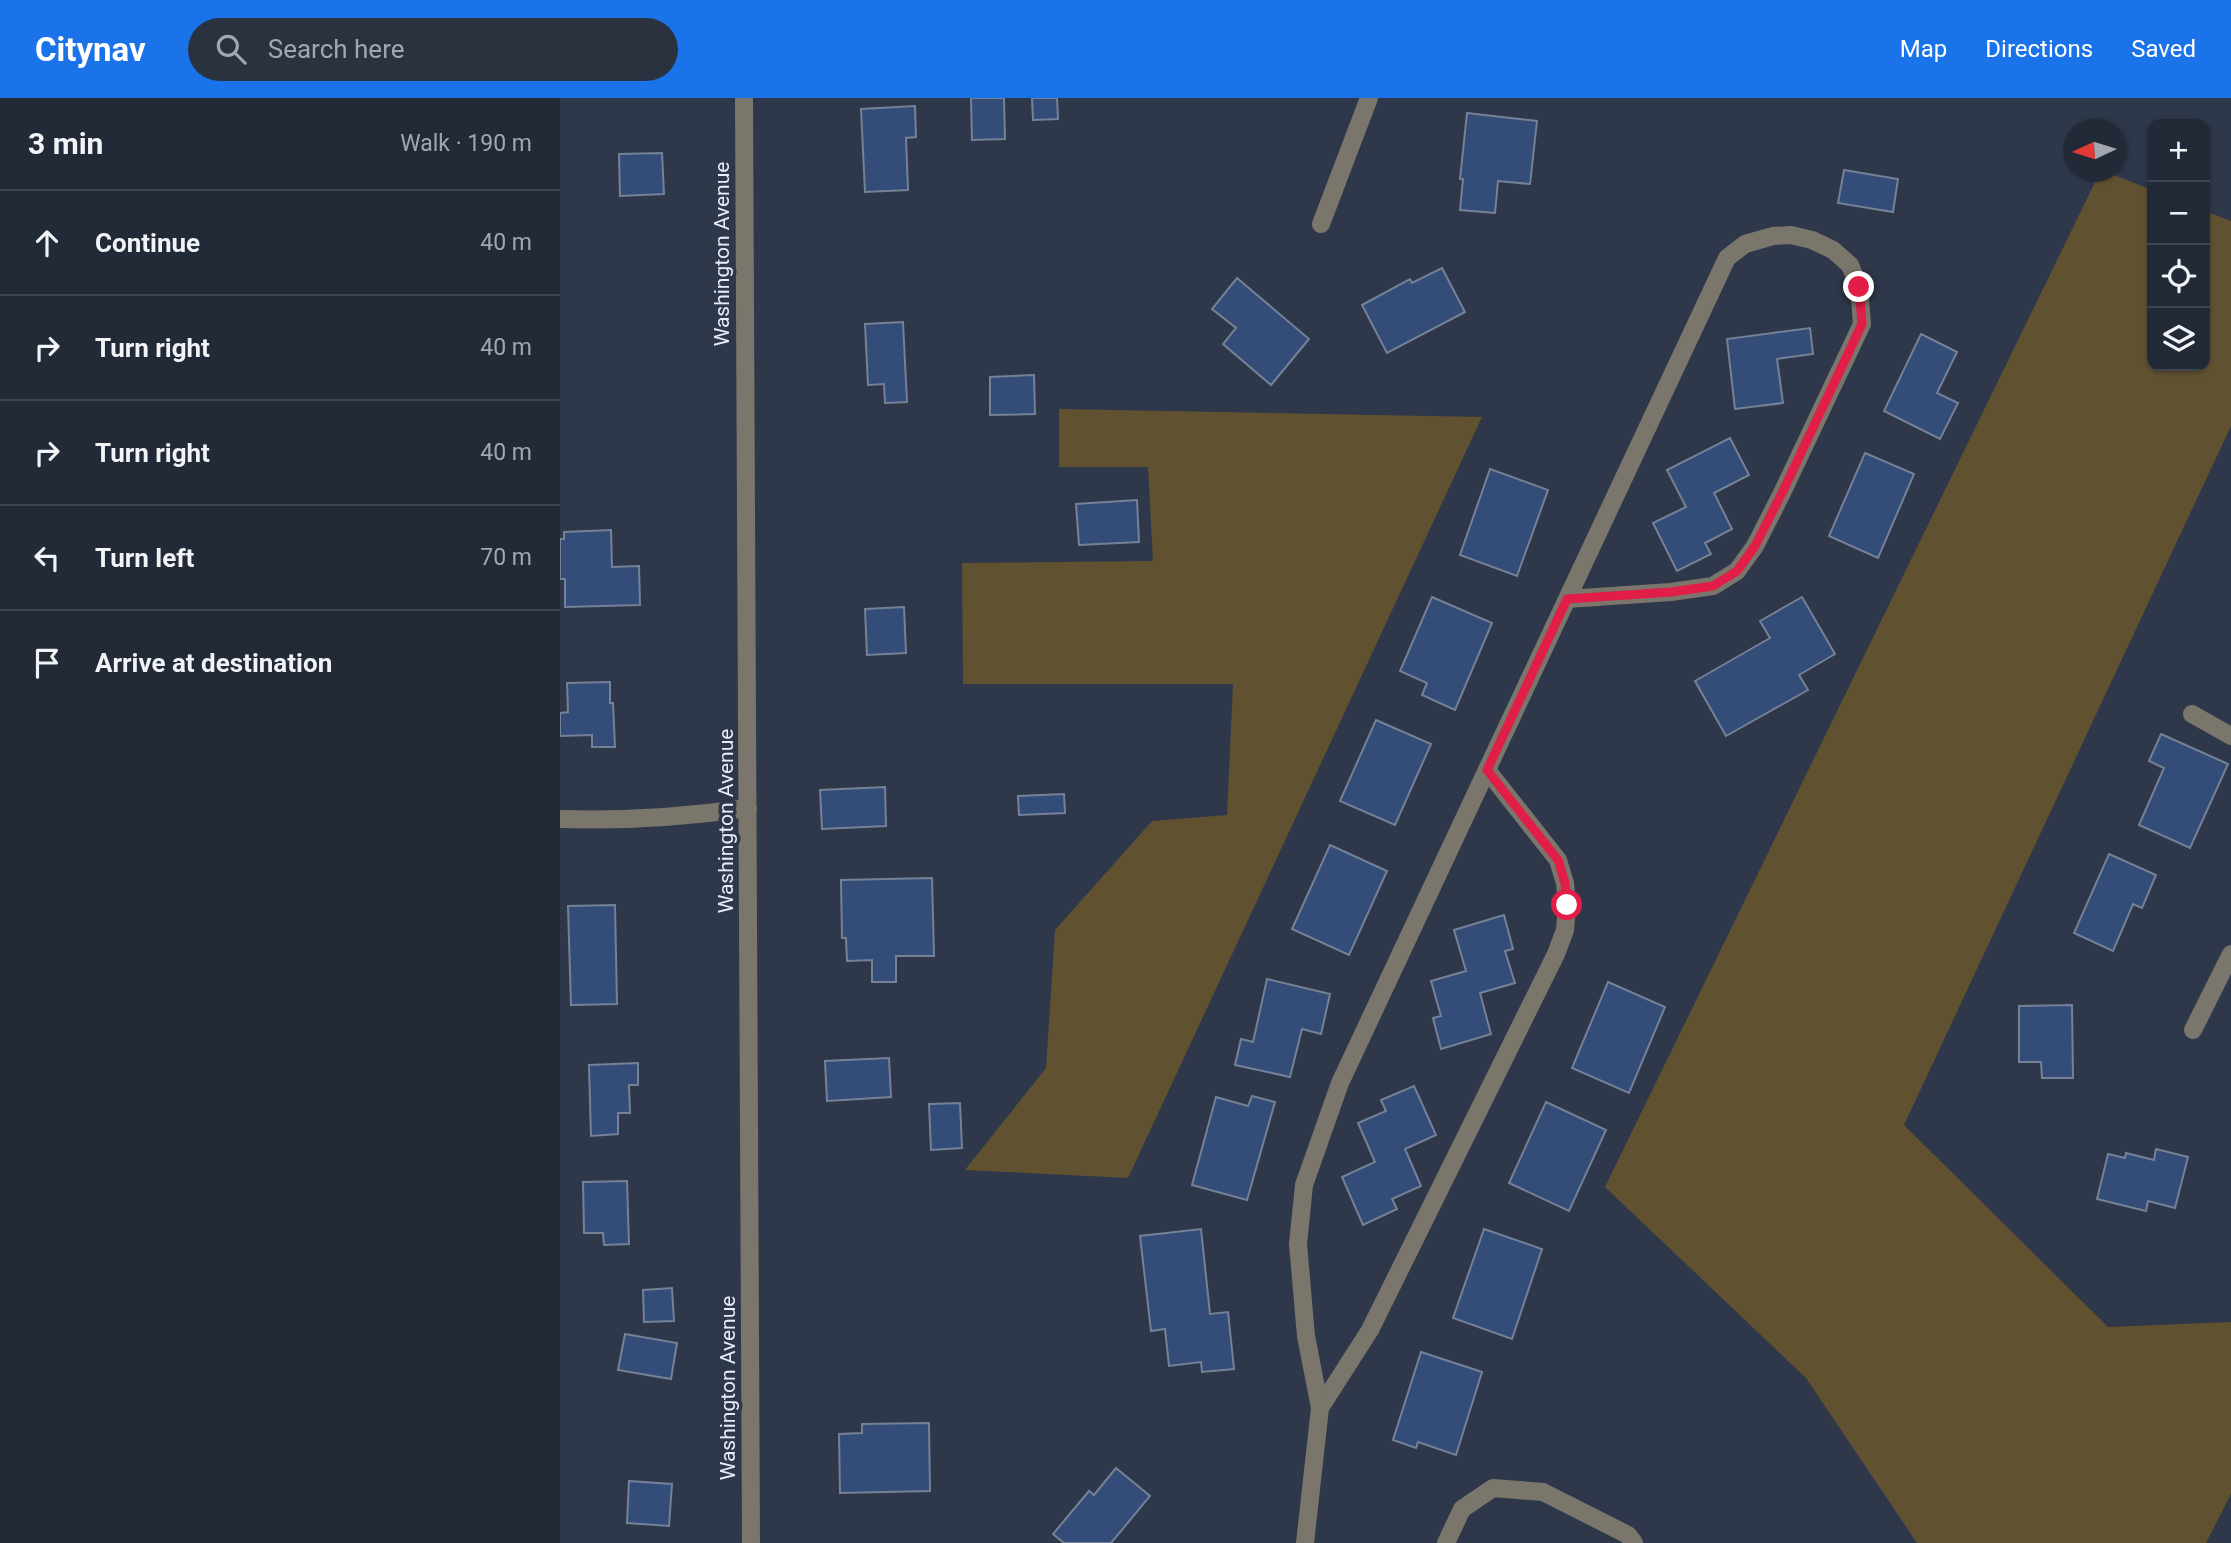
<!DOCTYPE html>
<meta charset="utf-8">
<style>
body{margin:0;font-family:Roboto,sans-serif;background:#2a3240;color:#f1f3f6}
.controls{position:absolute;right:21px;top:21px;display:grid;overflow:hidden;border-radius:14px;box-shadow:0 2px 5px #0004}
.controls button{width:63px;height:63px;display:grid;place-items:center;padding:0;border:0;border-bottom:2px solid #3f4653;background:#222a38;color:#f1f3f6;font:35px sans-serif}
.compass{position:absolute;left:1503px;top:21px;width:63px;height:63px;border-radius:50%;background:#222a38;box-shadow:0 2px 5px #0004;rotate:266deg}
.stop{position:absolute;width:21px;height:21px;margin:-16px;border:5px solid #e11d48;border-radius:50%;background:#fff}
.stop.end{background:#e11d48;border-color:#fff;box-shadow:0 2px 7px #0008}
.list{margin:0;padding:0;list-style:none}
h2{display:flex;justify-content:space-between;align-items:center;height:91px;margin:0;padding:0 28px;font-size:30px}
h2 small{font-size:23px;font-weight:400;color:#a2a7ae}
.list li{display:grid;grid-template-columns:46px 1fr auto;gap:21px;align-items:center;box-sizing:border-box;height:105px;padding:0 28px;border-top:2px solid #3f4653}
.list b{display:block;font-size:26px;white-space:nowrap}
.list em{font-size:23px;font-style:normal;color:#a2a7ae}
.icon{flex:none;width:38px;height:38px;fill:none;stroke:currentColor;stroke-width:2;stroke-linecap:round;stroke-linejoin:round}
.map{position:relative;flex:none;width:1671px;height:1445px;overflow:hidden}
header{display:flex;align-items:center;gap:42px;box-sizing:border-box;height:98px;padding:0 35px;background:#1a73e8;color:#fff}
header strong{font-size:33px}
nav{display:flex;gap:38px;margin-inline-start:auto;font-size:24px}
.search{width:490px;height:63px;background:#2a3240;display:flex;align-items:center;gap:18px;box-sizing:border-box;padding:0 24px;border-radius:38px;color:#a2a7ae;font-size:26px}
main{display:flex}
aside{flex:1;background:#222a38}
.map>svg:first-child{display:block}
</style>
<header>
<strong>Citynav</strong>
<div class="search"><svg class="icon" aria-label="search" viewBox="0 0 24 24"><circle cx="10" cy="10" r="6"/><path d="M15 15l6 6"/></svg>Search here</div>
<nav><a>Map</a><a>Directions</a><a>Saved</a></nav>
</header>
<main>
<aside>
<h2>3 min<small>Walk · 190 m</small></h2>
<ul class="list">
<li><svg class="icon" aria-label="ahead" viewBox="0 0 24 24"><path d="M12 20V5M6 11l6-6 6 6"/></svg><div><b>Continue</b></div><em>40 m</em></li>
<li><svg class="icon" aria-label="right" viewBox="0 0 24 24"><path d="M7 20v-9h11M14 6l5 5-5 5"/></svg><div><b>Turn right</b></div><em>40 m</em></li>
<li><svg class="icon" aria-label="right" viewBox="0 0 24 24"><path d="M7 20v-9h11M14 6l5 5-5 5"/></svg><div><b>Turn right</b></div><em>40 m</em></li>
<li><svg class="icon" aria-label="left" viewBox="0 0 24 24"><path d="M17 20v-9H6M10 6l-5 5 5 5"/></svg><div><b>Turn left</b></div><em>70 m</em></li>
<li><svg class="icon" aria-label="arrive" viewBox="0 0 24 24"><path d="M6 21V4h12l-3 4 3 4H6"/></svg><div><b>Arrive at destination</b></div></li>
</ul>
</aside>
<div class="map">
<svg width="1671" height="1445" viewBox="0 0 1671 1445">
<rect width="100%" height="100%" fill="#2e384a"/>
<!-- green -->
<g fill="#605131">
<polygon points="1540,74 1546,74 1592,92 1592,268 1645,268 1645,113 1671,123 1671,328 1344,1027 1548,1229 1671,1224 1671,1396 1646,1445 1357,1445 1246,1280 1045,1089"/>
<polygon points="499,311 922,319 568,1080 405,1072 486,970 495,832 592,723 667,717 673,586 403,586 402,465 593,463 588,369 499,369"/>
</g>
<!-- building -->
<g fill="#334c78" stroke="#758196" stroke-width="2">
<polygon points="411,0 444,0 445,41 412,42"/>
<polygon points="472,0 497,0 498,21 473,22"/>
<polygon points="355,8 356,39 346,40 348,92 305,94 301,11"/>
<polygon points="907,15 977,23 970,86 938,83 935,115 900,112 903,81 900,81"/>
<polygon points="102,55 104,96 60,98 59,56"/>
<polygon points="1284,72 1338,81 1333,114 1278,105"/>
<polygon points="882,170 905,214 827,255 802,207 850,181 852,185"/>
<polygon points="677,180 749,241 711,287 663,246 676,230 652,211"/>
<polygon points="343,224 347,304 325,305 324,286 308,287 305,226"/>
<polygon points="1250,230 1253,256 1217,261 1223,305 1175,311 1167,241"/>
<polygon points="1361,236 1397,254 1377,295 1398,305 1380,341 1324,313"/>
<polygon points="474,277 475,316 430,317 430,279"/>
<polygon points="1170,340 1189,377 1154,395 1172,431 1145,445 1151,456 1117,473 1093,425 1126,409 1107,372"/>
<polygon points="1305,355 1354,376 1318,460 1269,438"/>
<polygon points="930,371 988,392 957,478 900,457"/>
<polygon points="577,402 579,444 519,447 516,406"/>
<polygon points="51,432 52,469 79,468 80,507 5,509 5,481 0,481 0,441 4,441 4,434"/>
<polygon points="872,499 932,525 895,612 862,597 867,585 840,573"/>
<polygon points="1242,499 1275,556 1239,577 1248,592 1166,638 1135,583 1210,540 1200,523"/>
<polygon points="344,509 346,555 307,557 305,511"/>
<polygon points="50,584 50,605 53,605 55,649 32,649 32,637 0,638 0,615 8,614 7,585"/>
<polygon points="816,622 871,646 835,727 780,703"/>
<polygon points="1601,636 1668,666 1630,750 1579,727 1604,670 1589,663"/>
<polygon points="325,689 326,728 262,731 260,692"/>
<polygon points="504,696 505,715 459,717 458,698"/>
<polygon points="770,747 827,773 789,857 732,831"/>
<polygon points="1549,756 1596,777 1582,810 1573,806 1553,853 1514,835"/>
<polygon points="372,780 374,858 336,858 336,884 312,884 312,862 287,863 286,840 282,840 281,782"/>
<polygon points="55,807 57,906 11,907 8,808"/>
<polygon points="944,817 953,851 945,853 955,885 920,895 931,936 881,951 873,920 881,918 871,883 906,873 894,832"/>
<polygon points="707,881 770,896 761,936 742,931 730,979 675,967 681,941 693,944"/>
<polygon points="1048,884 1105,909 1069,995 1012,970"/>
<polygon points="1512,907 1513,980 1482,980 1481,964 1459,964 1459,908"/>
<polygon points="329,960 331,999 267,1003 265,963"/>
<polygon points="78,965 78,987 69,987 70,1015 58,1015 58,1036 31,1038 29,967"/>
<polygon points="854,988 876,1037 845,1051 861,1088 832,1101 837,1111 803,1127 782,1079 815,1064 798,1025 826,1013 821,1002"/>
<polygon points="692,998 715,1004 687,1102 632,1087 656,999 688,1008"/>
<polygon points="986,1004 1046,1032 1009,1113 949,1085"/>
<polygon points="400,1005 402,1050 371,1052 369,1006"/>
<polygon points="1596,1051 1628,1059 1615,1110 1588,1103 1586,1113 1537,1101 1548,1056 1565,1060 1566,1055 1594,1062"/>
<polygon points="67,1083 69,1146 44,1147 43,1135 24,1135 23,1084"/>
<polygon points="641,1131 650,1216 668,1214 674,1271 642,1274 641,1264 609,1268 605,1231 591,1233 580,1138"/>
<polygon points="924,1131 982,1151 952,1241 893,1220"/>
<polygon points="112,1190 114,1223 84,1224 83,1192"/>
<polygon points="65,1236 117,1245 111,1281 58,1272"/>
<polygon points="861,1254 922,1274 896,1357 858,1344 856,1350 833,1342"/>
<polygon points="369,1325 370,1393 280,1395 279,1336 302,1335 302,1326"/>
<polygon points="556,1370 590,1398 551,1445 504,1445 493,1436 529,1393 534,1397"/>
<polygon points="69,1383 112,1386 109,1428 67,1425"/>
</g>
<g fill="none" stroke-linecap="round" stroke-linejoin="round">
<!-- minor -->
<g stroke="#7a766c" stroke-width="18">
<polyline points="184,0 191,1445"/>
<polyline points="761,126 809,0"/>
<polyline points="1632,616 1671,638"/>
<path d="M0,721c63,2 125,-2 188,-11"/>
<polyline points="1633,932 1671,856"/>
<polyline points="760,1310 810,1232 996,856 1005,832 1007,807 1005,785 998,762 927,672"/>
<polyline points="745,1445 760,1310 746,1238 738,1146 744,1087 780,985 1167,160 1185,146 1213,138 1231,137 1252,142 1273,152 1290,167 1299,189 1302,226 1222,395 1195,448 1177,473 1153,488 1111,494 1007,501"/>
<polyline points="886,1445 902,1411 933,1390 983,1394 1068,1437 1074,1445"/>
</g>
</g>
<g fill="none" stroke-linecap="round" stroke-linejoin="round">
<!-- route -->
<polyline stroke="#e11d48" stroke-width="9" points="1007,807 1005,785 998,762 927,672 1007,501 1111,494 1153,488 1177,473 1195,448 1222,395 1302,226 1299,189"/>
</g>
<g text-anchor="middle" stroke-width="7" stroke-linejoin="round" paint-order="stroke">
<!-- street labels -->
<g font-size="21" fill="#e6edf8" stroke="#2e384a">
<text transform="translate(162 156) rotate(-90)" y="7">Washington Avenue</text>
<text transform="translate(166 723) rotate(-90)" y="7">Washington Avenue</text>
<text transform="translate(168 1290) rotate(-90)" y="7">Washington Avenue</text>
</g>
</g>
</svg>
<div class="controls">
<button>+</button>
<button>−</button>
<button><svg class="icon" aria-label="locate" viewBox="0 0 24 24"><circle cx="12" cy="12" r="6"/><path d="M12 2v4M12 18v4M2 12h4M18 12h4"/></svg></button>
<button><svg class="icon" aria-label="layers" viewBox="0 0 24 24"><path d="M12 4l9 5-9 5-9-5zM3 14l9 5 9-5"/></svg></button>
</div>
<svg class="compass" viewBox="-18 -18 36 36"><path d="M0-13l5 13h-10z" fill="#e53935"/><path d="M0 13l5-13h-10z" fill="#a2a7ae"/></svg>
<div class="stop" style="left:1007px;top:807px"></div>
<div class="stop end" style="left:1299px;top:189px"></div>
</div>
</main>
